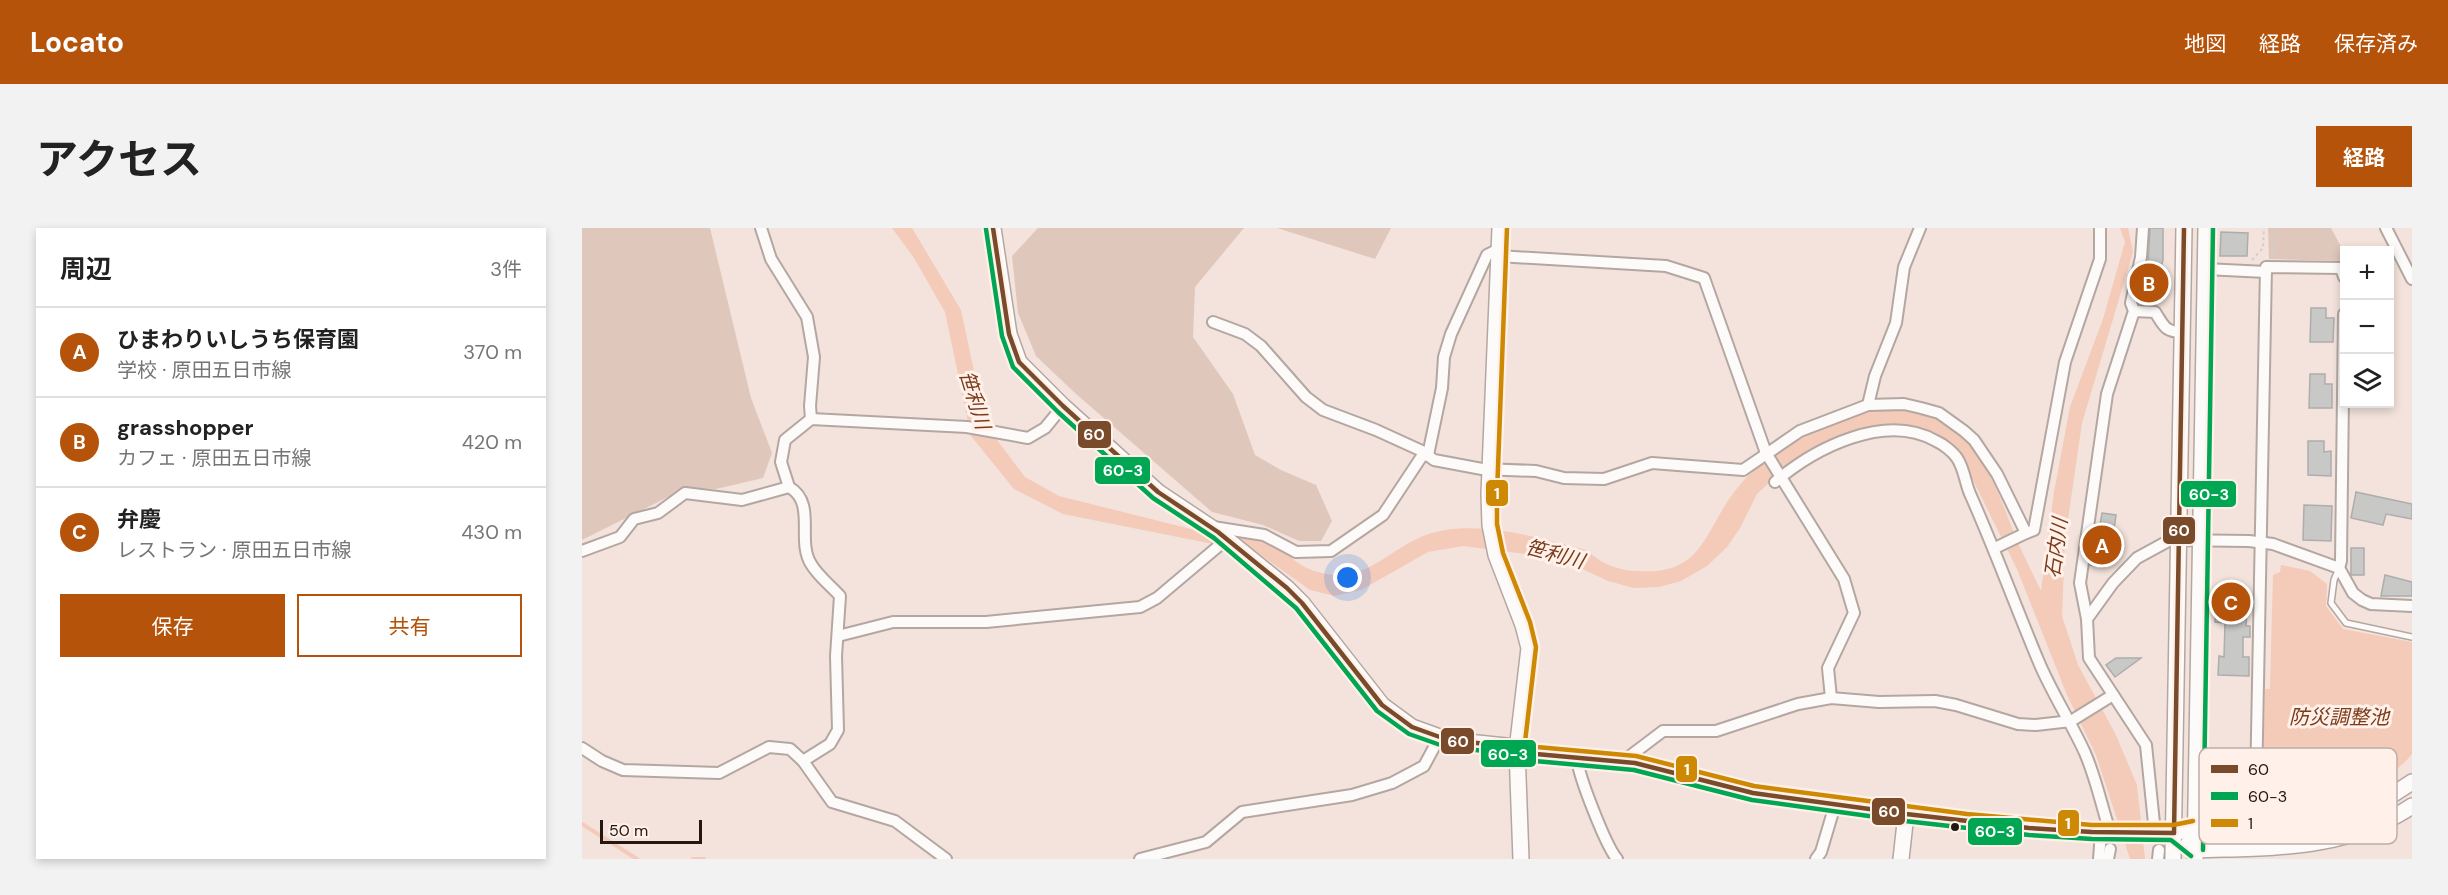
<!DOCTYPE html>
<html lang="ja">
<meta charset="utf-8">
<style>
body{margin:0;font-family:"DM Sans","Noto Sans JP",sans-serif;background:#f2f2f2;color:#222}
.controls{position:absolute;right:18px;top:18px;display:grid;overflow:hidden;border-radius:0px;box-shadow:0 3px 9px #0003}
.controls button{width:54px;height:54px;display:grid;place-items:center;padding:0;border:0;border-bottom:2px solid #e0e0e0;background:#fff;color:#222;font:30px sans-serif}
.scale{position:absolute;left:18px;bottom:15px;width:102px;box-sizing:border-box;padding-left:6px;border:3px solid #241711;border-top:0;font-size:16px;line-height:21px;white-space:nowrap;color:#241711;-webkit-text-stroke:4px #fff0e9;paint-order:stroke}
.you{position:absolute;left:766px;top:350px;width:21px;height:21px;margin:-15px;border:4px solid #fff;border-radius:50%;background:#1a73e8;box-shadow:0 0 0 9px #1a73e833}
.badge{display:grid;place-items:center;width:39px;height:39px;border-radius:50%;background:#b45309;color:#fff;font-size:20px;font-weight:700}
.pin{position:absolute;translate:-50% -50%;border:3px solid #fff;box-shadow:0 2px 6px #0006}
.list{margin:0;padding:0;list-style:none}
h2{display:flex;justify-content:space-between;align-items:center;height:78px;margin:0;padding:0 24px;font-size:26px}
h2 small{font-size:20px;font-weight:400;color:#767676}
.list li{display:grid;grid-template-columns:39px 1fr auto;gap:18px;align-items:center;box-sizing:border-box;height:90px;padding:0 24px;border-top:2px solid #e0e0e0}
.list b{display:block;font-size:22px;white-space:nowrap}
.list p{margin:0;font-size:20px;white-space:nowrap;color:#767676}
.list em{font-size:20px;font-style:normal;color:#767676}
.actions{display:flex;gap:12px;padding:18px 24px}
.actions a{flex:1;padding:14px 0;border:2px solid #b45309;border-radius:0px;text-align:center;font-size:21px;color:#b45309}
.actions .main{background:#b45309;color:#fff}
.icon{flex:none;width:33px;height:33px;fill:none;stroke:currentColor;stroke-width:2;stroke-linecap:round;stroke-linejoin:round}
.map{position:relative;flex:none;width:1830px;height:631px;overflow:hidden;border-radius:0px}
header{display:flex;align-items:center;gap:36px;box-sizing:border-box;height:84px;padding:0 30px;background:#b45309;color:#fff}
header strong{font-size:28px}
nav{display:flex;gap:33px;margin-inline-start:auto;font-size:21px}
.intro{display:flex;align-items:center;justify-content:space-between;box-sizing:border-box;height:144px;padding:0 36px}
h1{margin:0;font-size:42px}
.button{padding:15px 27px;border-radius:0px;background:#b45309;color:#fff;font-size:21px;font-weight:700}
main{display:flex;gap:36px;padding:0 36px}
aside{flex:1;background:#fff;border-radius:0px;box-shadow:0 3px 9px #0003}
.map>svg:first-child{display:block}
</style>
<header>
<strong>Locato</strong>
<nav><a>地図</a><a>経路</a><a>保存済み</a></nav>
</header>
<div class="intro"><h1>アクセス</h1><a class="button">経路</a></div>
<main>
<aside>
<h2>周辺<small>3件</small></h2>
<ul class="list">
<li><span class="badge">A</span><div><b>ひまわりいしうち保育園</b><p>学校 · 原田五日市線</p></div><em>370 m</em></li>
<li><span class="badge">B</span><div><b>grasshopper</b><p>カフェ · 原田五日市線</p></div><em>420 m</em></li>
<li><span class="badge">C</span><div><b>弁慶</b><p>レストラン · 原田五日市線</p></div><em>430 m</em></li>
</ul>
<div class="actions"><a class="main">保存</a><a>共有</a></div>
</aside>
<div class="map">
<svg width="1830" height="631" viewBox="0 0 1830 631">
<rect width="100%" height="100%" fill="#f3e3dc"/>
<!-- green -->
<g fill="#e0c7bc">
<polygon points="0,0 128,0 169,170 190,225 181,250 134,261 104,260 0,312"/>
<polygon points="456,0 662,0 613,59 611,109 651,166 673,227 699,242 734,257 750,293 739,313 717,313 681,297 630,284 493,165 454,128 436,85 430,28"/>
<polygon points="695,0 809,0 793,31"/>
<polygon points="1686,0 1749,0 1762,24 1762,33 1687,31"/>
</g>
<!-- water -->
<g fill="#f4cab8">
<path d="M310,0h20l49,82 21,99 15,31 28,37 34,19 144,36 68,9c10,5 13,10 21,17 11,11 31,17 46,17 31,1 56,-27 83,-38 49,-21 117,1 166,13 14,14 30,20 49,21 70,6 68,-44 103,-85 37,-46 131,-92 191,-71 9,3 23,13 30,20 29,26 40,63 54,98 8,20 18,39 27,58l13,-99 16,-85 33,-88 22,-77 -5,-14h8l5,24 -51,171 -17,117 -3,76 16,49 37,68 22,52 8,74h-15l-34,-104 -29,-60 -50,-126 -51,-103 -14,-18 -26,-17 -26,-6 -25,2 -92,43 -26,24 -17,34 -13,19 -20,19 -26,15 -22,6 -25,1 -26,-7 -30,-14 -43,-12 -72,-9 -35,6 -67,38 -27,6 -24,-6 -52,-37 -195,-39 -49,-25 -43,-53 -26,-124 -31,-54z"/>
<path d="M1699,337l29,6 17,13 -1,22 17,23 69,13v112c-33,41 -89,45 -138,46l2,-17 -13,-12 2,-82h5l3,-114 7,-3z"/>
</g>
<g fill="none" stroke-linecap="round" stroke-linejoin="round">
<!-- stream -->
<g stroke="#f4cab8" stroke-width="4">
<polyline points="0,596 55,631"/>
<polyline points="111,631 122,631"/>
</g>
</g>
<!-- building -->
<g fill="#c8c8c7" stroke="#adadac" stroke-width="1.5">
<polygon points="1568,0 1581,0 1581,32 1570,71 1558,67 1566,36"/>
<polygon points="1639,4 1666,5 1665,28 1638,28"/>
<polygon points="1729,80 1744,80 1744,90 1752,90 1751,114 1728,114"/>
<polygon points="1728,146 1743,146 1743,156 1750,156 1750,180 1727,180"/>
<polygon points="1726,213 1742,213 1742,224 1749,223 1749,248 1726,247"/>
<polygon points="1774,264 1830,276 1830,291 1804,286 1801,297 1769,290"/>
<polygon points="1722,277 1750,278 1749,313 1721,312"/>
<polygon points="1520,285 1534,287 1528,330 1524,329 1523,339 1508,337 1514,296 1518,297"/>
<rect x="1769" y="320" width="13" height="27"/>
<polygon points="1803,347 1830,354 1830,368 1799,368"/>
<polygon points="1634,361 1662,362 1662,380 1665,380 1664,398 1668,398 1668,409 1661,409 1661,429 1667,429 1667,448 1636,447 1637,428 1642,429 1643,395 1633,394"/>
<polygon points="1534,430 1559,430 1533,449 1524,437"/>
</g>
<g fill="none" stroke-linecap="round" stroke-linejoin="round">
<!-- lane casing -->
<g stroke="#b4a7a1" stroke-width="8">
<polyline id="lane" points="1757,340 1752,352 1749,375 1764,395 1830,409"/>
</g>
<!-- street casing -->
<g stroke="#b4a7a1" stroke-width="14">
<g id="street">
<polyline points="179,0 189,31 225,89 232,129 228,178 229,191"/>
<polyline points="1561,0 1559,29 1549,75 1552,83 1525,166 1498,355 1505,391 1507,430 1564,517 1573,605"/>
<polyline points="1804,0 1830,51"/>
<polyline points="916,28 1084,38 1122,50 1184,225 1262,351 1272,385 1246,440 1249,470"/>
<polyline points="1623,41 1684,44"/>
<path d="M1552,83l21,1c9,14 10,20 27,20"/>
<polyline points="631,94 663,106 679,118 724,169 741,182 794,202 840,223 852,232 900,241 954,243 982,250 1022,251 1070,235 1161,242 1218,203 1286,177 1322,176 1339,180 1357,185 1382,203 1392,212 1415,246 1444,305 1452,302 1483,134 1518,31 1518,0"/>
<polyline points="1286,177 1293,148 1314,95 1322,39 1338,0"/>
<path d="M1193,254c40,-34 110,-70 161,-41 7,3 17,11 21,17 8,12 8,26 14,38 24,54 44,109 67,164 13,32 33,62 47,93 10,23 15,46 22,69l-6,10 -2,27"/>
<polyline points="631,299 682,307 714,324 749,323 801,287 840,228 846,227 860,160 862,129 869,106 905,27 917,21"/>
<polyline points="1413,320 1444,305"/>
<polyline points="0,323 38,309 52,291 76,285 103,265 160,272 207,259"/>
<polyline points="1757,340 1759,333 1762,86"/>
<polyline points="1505,391 1531,355 1555,330 1588,312 1667,313 1691,316 1757,340 1771,365 1780,372 1789,376 1830,378"/>
<polyline points="256,408 311,394 404,394 558,379 575,370 645,311"/>
<polyline points="0,520 20,533 41,542 137,545 187,519 208,521 221,533 250,574 313,593 364,631"/>
<path d="M995,530c1,17 29,88 40,101"/>
<path d="M221,533l27,-17 8,-14 -2,-74 4,-60c-9,-10 -22,-20 -29,-32 -15,-24 6,-61 -22,-77l-8,-25 4,-22 26,-21 156,8 61,11 17,-10 18,-22"/>
<polyline points="1040,534 1081,503 1134,503 1216,476 1249,470 1297,474 1353,473 1374,477 1436,496 1454,497 1489,493 1531,467"/>
<polyline points="1674,559 1684,39 1759,40 1762,49"/>
<polyline points="558,631 624,614 660,584 770,567 810,555 842,538 857,510"/>
<polyline points="1234,631 1239,624 1253,577"/>
<polyline points="1526,631 1528,621"/>
<polyline points="1576,631 1577,622"/>
</g>
</g>
<!-- secondary casing -->
<g stroke="#b4a7a1" stroke-width="18">
<g id="secondary">
<polyline points="411,0 427,106 437,134 481,178 576,264 636,304 705,360 720,375 800,477 830,499 866,512 924,518 954,526 1053,535 1171,565 1447,600 1510,604 1592,605 1613,600 1706,599 1736,596 1763,589 1793,578 1830,554"/>
<polyline points="918,0 907,266 908,297 914,327 941,397 947,420 935,522 939,631"/>
<path d="M1606,616l8,6c78,-3 148,1 216,-44"/>
<polyline points="1319,631 1324,586"/>
<polyline points="1591,631 1602,0"/>
<polyline points="1613,631 1624,0"/>
</g>
</g>
<!-- path -->
<g stroke="#d3cecb" stroke-width="2" stroke-dasharray="3 3" stroke-linecap="butt">
<polyline points="1741,0 1752,27"/>
<polyline points="1691,28 1693,0"/>
<polyline points="1670,32 1681,20 1682,0"/>
</g>
<!-- lane -->
<use href="#lane" stroke="#fdfbfa" stroke-width="5"/>
<!-- street -->
<use href="#street" stroke="#fdfbfa" stroke-width="10"/>
<!-- secondary -->
<use href="#secondary" stroke="#fdfbfa" stroke-width="15"/>
<!-- bus-1 casing -->
<g stroke="#fff0e9" stroke-width="9">
<g id="bus-1">
<polyline points="411,0 427,106 437,134 481,178 576,264 636,304 705,360 720,375 800,477 830,499 866,512 924,518 954,526 1053,535 1171,565 1324,586 1447,600 1510,604 1592,605"/>
<polyline points="1592,605 1602,0"/>
</g>
</g>
<!-- bus-2 casing -->
<g stroke="#fff0e9" stroke-width="9">
<g id="bus-2">
<polyline points="404,1 420,108 431,139 476,184 571,270 632,310 714,380 795,483 827,506 864,519 923,525 953,533 1052,542 1170,572 1323,593 1447,607 1510,611 1589,612 1609,628"/>
<polyline points="1621,622 1631,0"/>
</g>
</g>
<!-- bus-3 casing -->
<g stroke="#fff0e9" stroke-width="9">
<g id="bus-3">
<polyline points="925,0 915,266 915,296 921,325 948,394 954,419 942,523"/>
<polyline points="937,515 955,519 1054,528 1172,558 1385,586 1510,597 1591,597 1611,593"/>
</g>
</g>
<!-- bus-1 -->
<use href="#bus-1" stroke="#7a4b2a" stroke-width="4.5"/>
<!-- bus-2 -->
<use href="#bus-2" stroke="#00a651" stroke-width="4.5"/>
<!-- bus-3 -->
<use href="#bus-3" stroke="#cd8903" stroke-width="4.5"/>
</g>
<!-- markers -->
<circle fill="#241711" stroke="#fff0e9" stroke-width="2" cx="1373" cy="599" r="5"/>
<g text-anchor="middle" stroke-width="6" stroke-linejoin="round" paint-order="stroke">
<!-- water labels -->
<g font-size="20" font-style="italic" fill="#7a3b1a" stroke="#fff0e9">
<text transform="translate(393 172) rotate(73)" y="7">笹利川</text>
<text transform="translate(1474 320) rotate(-82)" y="7">石内川</text>
<text transform="translate(973 326) rotate(15)" y="7">笹利川</text>
<text x="1757" y="496">防災調整池</text>
</g>
</g>
<!-- legend -->
<rect x="1617" y="520" width="198" height="96" rx="9" fill="#fff0e9" stroke="#bdafa8" stroke-width="1.5"/>
<rect x="1629" y="537" width="27" height="8" fill="#7a4b2a"/>
<rect x="1629" y="564" width="27" height="8" fill="#00a651"/>
<rect x="1629" y="591" width="27" height="8" fill="#cd8903"/>
<g font-size="16" fill="#241711">
<text x="1666" y="547">60</text>
<text x="1666" y="574">60-3</text>
<text x="1666" y="601">1</text>
</g>
<g stroke="#fff0e9" stroke-width="2">
<rect x="495" y="192" width="35" height="29" rx="6" fill="#7a4b2a"/>
<rect x="512" y="228" width="57" height="29" rx="6" fill="#00a651"/>
<rect x="903" y="251" width="24" height="28" rx="6" fill="#cd8903"/>
<rect x="1598" y="252" width="57" height="28" rx="6" fill="#00a651"/>
<rect x="1580" y="288" width="34" height="29" rx="6" fill="#7a4b2a"/>
<rect x="858" y="499" width="35" height="28" rx="6" fill="#7a4b2a"/>
<rect x="898" y="511" width="57" height="29" rx="6" fill="#00a651"/>
<rect x="1093" y="527" width="23" height="28" rx="6" fill="#cd8903"/>
<rect x="1289" y="569" width="35" height="29" rx="6" fill="#7a4b2a"/>
<rect x="1475" y="581" width="23" height="28" rx="6" fill="#cd8903"/>
<rect x="1385" y="589" width="56" height="29" rx="6" fill="#00a651"/>
</g>
<g font-size="16" text-anchor="middle" font-weight="bold" fill="#fff">
<text x="512" y="212">60</text>
<text x="541" y="248">60-3</text>
<text x="915" y="271">1</text>
<text x="1627" y="272">60-3</text>
<text x="1597" y="308">60</text>
<text x="876" y="519">60</text>
<text x="926" y="532">60-3</text>
<text x="1105" y="547">1</text>
<text x="1307" y="589">60</text>
<text x="1486" y="601">1</text>
<text x="1413" y="609">60-3</text>
</g>
</svg>
<div class="controls">
<button>+</button>
<button>−</button>
<button><svg class="icon" aria-label="layers" viewBox="0 0 24 24"><path d="M12 4l9 5-9 5-9-5zM3 14l9 5 9-5"/></svg></button>
</div>
<div class="scale">50 m</div>
<div class="you"></div>
<div class="pin badge" style="left:1520px;top:317px">A</div>
<div class="pin badge" style="left:1567px;top:55px">B</div>
<div class="pin badge" style="left:1649px;top:374px">C</div>
</div>
</main>
